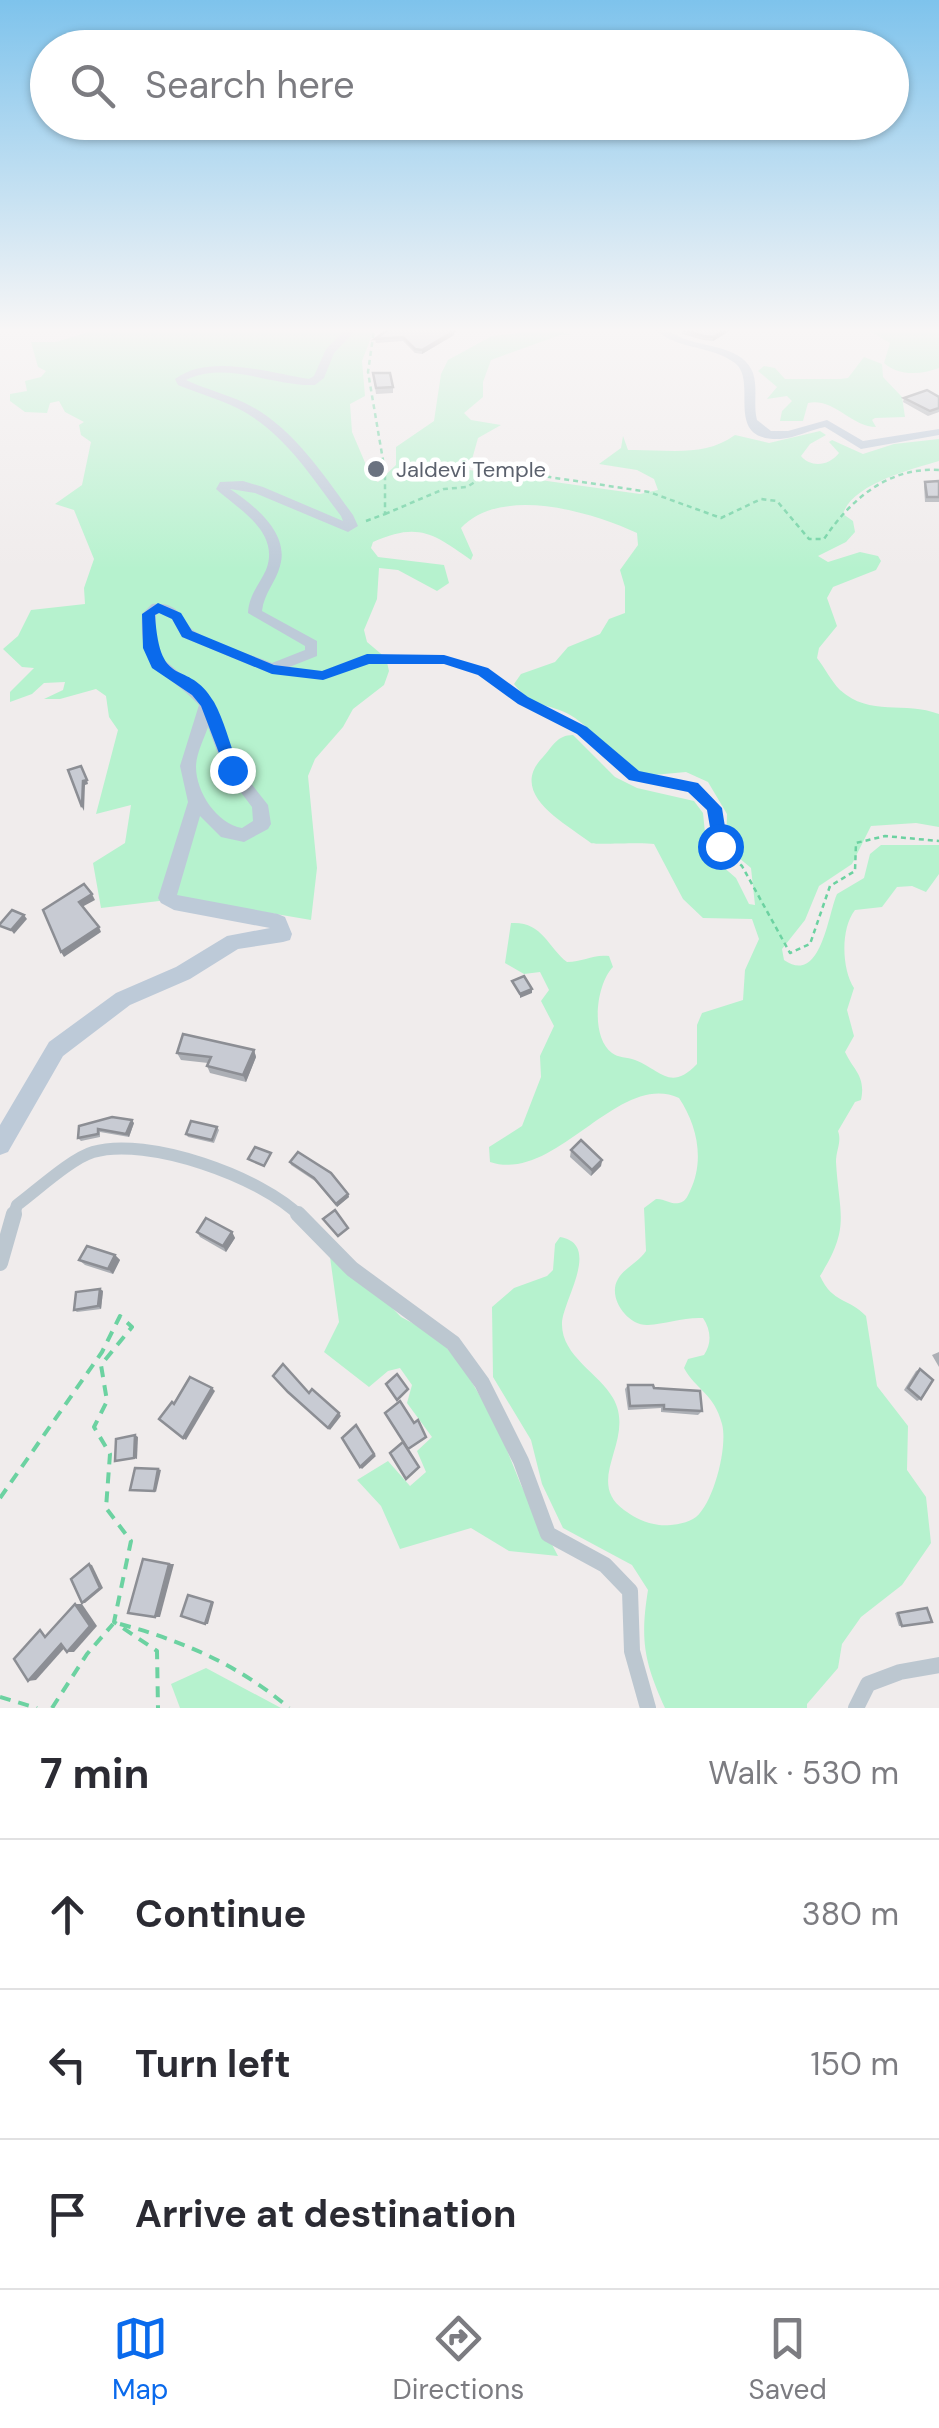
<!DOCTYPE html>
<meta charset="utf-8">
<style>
body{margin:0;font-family:"DM Sans",sans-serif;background:#f2f2f3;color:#2b2b33}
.stop{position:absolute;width:30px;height:30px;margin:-22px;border:8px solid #0a6aec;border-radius:50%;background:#fff}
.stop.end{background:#0a6aec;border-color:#fff;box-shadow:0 2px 10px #0008}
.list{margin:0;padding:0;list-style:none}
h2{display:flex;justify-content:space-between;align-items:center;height:130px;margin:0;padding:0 40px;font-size:42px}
h2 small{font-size:32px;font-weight:400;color:#7c7c81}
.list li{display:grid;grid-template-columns:65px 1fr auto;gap:30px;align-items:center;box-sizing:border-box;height:150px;padding:0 40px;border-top:2px solid #e1e1e2}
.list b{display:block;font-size:38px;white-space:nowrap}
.list em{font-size:32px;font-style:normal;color:#7c7c81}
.icon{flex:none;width:55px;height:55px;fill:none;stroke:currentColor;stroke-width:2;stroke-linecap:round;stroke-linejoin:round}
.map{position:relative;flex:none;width:939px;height:1708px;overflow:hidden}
.search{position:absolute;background:#fff;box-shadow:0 2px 8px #0004;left:30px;right:30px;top:30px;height:110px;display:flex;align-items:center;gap:25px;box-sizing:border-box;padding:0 35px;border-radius:55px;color:#7c7c81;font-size:38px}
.sheet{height:580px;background:#fff}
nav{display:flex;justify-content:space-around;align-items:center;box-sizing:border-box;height:140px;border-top:2px solid #e1e1e2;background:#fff;font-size:28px;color:#7c7c81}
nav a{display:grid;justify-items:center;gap:5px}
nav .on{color:#0a6aec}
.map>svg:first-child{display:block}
</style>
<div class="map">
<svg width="939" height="1708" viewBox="0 0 939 1708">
<rect width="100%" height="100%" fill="#f0ecec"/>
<!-- green -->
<g fill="#b6f2ce">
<path d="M95,330h279l-12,31 3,35 -15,8 2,28 20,47 6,3 18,-17v-18l38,-26 7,-47 7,-14 44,-24 55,-6 26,5h-13l-69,25 -8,22v15l-19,16 7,7 30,5 -23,13 -9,32 171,24 18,-4 -4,-11 -17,-9 -38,-6 22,-16 2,-12 5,14c37,-1 76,8 107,-15l34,8 51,-12 6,4 -16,9 -9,12c10,12 28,10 38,-3l-10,-11 3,-2 31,14 31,-10 45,-5v22c-27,8 -87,23 -96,53l10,7 2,11 -9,10 -28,14 10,6 32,-10 18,4 3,5 -5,9 -43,17 -6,11 10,28 -18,22 -2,10c8,10 14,23 23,32 30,27 65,11 99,24v113l-23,-4 -45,3 -19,38 -33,22 -14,34 -23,29 2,11c37,26 44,-46 53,-66l27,-16 6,-24 11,-9h58v29l-13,18 -14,-6 -15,1 -15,20 -27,3c-15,19 -13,60 -1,78l-7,22 7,26 -9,16c9,19 21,24 16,48l-6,2 -17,29c4,11 -2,19 -2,31 3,53 15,65 -16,114 13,28 28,21 46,40l11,70 31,40 -1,44 19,27 5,46 -29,42 -41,32 -19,27 -4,24 -31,36v4h-142c-21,-46 -25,-68 -17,-118l-16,-25 -69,-37 -21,-44 -11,-44 -38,-63 -1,-70 22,-19 33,-12 6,-6 2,-26 5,-7c42,7 3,63 2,86 -1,33 37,50 51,75 24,42 -30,82 11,112 11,8 21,13 35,15 11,1 28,-1 37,-8 18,-15 32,-71 26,-93 -8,-31 -26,-34 -38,-56l4,-9 16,-4c8,-12 7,-25 -1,-37 -19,-1 -38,6 -55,7 -21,1 -41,-28 -30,-46 6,-11 21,-17 28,-28l-2,-43 12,-9c8,-1 15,6 23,4 7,-2 8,-6 11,-12 15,-31 7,-66 -11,-93 -61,-28 -123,86 -189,64l-1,-15 33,-21 19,-49 -1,-21 14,-30 -13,-25 8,-11 -9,-18 -16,2 -19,-11 6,-40c31,-2 36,23 56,39 16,0 26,-8 42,-6l4,11c-17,17 -23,70 -1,86 6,5 15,4 23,7 26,10 35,32 62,4v-39l5,-12 41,-13 2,-30 14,-31 -7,-20 -49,-1 -20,-19 -29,-55c-12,-2 -59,1 -63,-1 -26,-20 -84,-49 -48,-86 10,-11 14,-22 30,-22l42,42 22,11 57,13 9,12 4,40 29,25 13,26 6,1 -4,-37 -25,-21 1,-33 -19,-32 -22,-10 -44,4c-23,-16 -43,-41 -67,-58 -23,-16 -40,-7 -61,-34l7,-10 34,-12 13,-15 32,-13 9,-15 16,-6v-26l-5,-17 18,-25 -1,-12c-45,-21 -136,-48 -176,-5l12,27 -2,5c-38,-27 -53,-38 -98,-18l-2,6 7,9 66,8 5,18 -12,8 -39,-21 -19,-2 -2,31 -13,31 3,12 19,16 3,13 -5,14 -31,24 -10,18 -28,32 -7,17 9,92 -6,52 -127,-22 -83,10 -8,-45 32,-20 6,-38 -35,9 22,-84 -9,-13 -3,-21 -10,-7 -36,10h-16l19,-9 2,-8 -21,1 -12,11 -22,8v-10l24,-24 -12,-1 -19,-18 15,-13 13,-26 54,-6 -1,-16 10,-29 -20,-49 -19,-6 27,-19 9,-43 -10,-7 -2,-10 5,-3 -19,-10 -6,-11 -9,2 -3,10 -22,-1 -15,-11v-7l17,-3 -2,-10 16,-4 5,-6 -8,-4 -7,-25h25z"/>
<path d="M868,330h71v38c-18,7 -41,8 -55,-5l6,-20z"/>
<path d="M864,357l18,7 1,13 19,20 3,20 -30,1 -3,2 4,7c-24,0 -43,-30 -68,-24l-5,18h-23l2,-10 10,-10 -5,-5 -20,3 10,-12 -19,-16 6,-5 11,2 10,11h55l8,-1z"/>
<polygon points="330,1257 377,1292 401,1317 437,1336 464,1369 496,1423 521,1485 558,1556 509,1551 471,1528 400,1549 381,1506 357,1480 388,1461 410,1486 426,1472 417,1451 432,1437 407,1403 412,1385 400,1368 388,1371 369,1387 324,1352 339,1322"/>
<polygon points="206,1668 281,1708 180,1708 171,1684"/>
</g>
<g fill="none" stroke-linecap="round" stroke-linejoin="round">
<!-- path-far1 -->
<g stroke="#6cd2a1" stroke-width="2.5" stroke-dasharray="5 4" stroke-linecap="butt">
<path d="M385,514l59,-25 23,-2 22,-14 27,-1 133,20 72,26 40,-19 16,2 32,38h15c27,-40 64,-72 115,-69"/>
<polyline points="366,521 385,514 385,472 368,372 374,330"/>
<polyline points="298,672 323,676 367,659 444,660 483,672 523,701 582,730 634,776 693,787 715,808 720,846 742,866 790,953 810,944 830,886 855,871 856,843 885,836 939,841"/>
</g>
<!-- path -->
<g stroke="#6cd2a1" stroke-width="4" stroke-dasharray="11 8" stroke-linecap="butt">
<polyline points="0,1498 102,1352 120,1316 132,1327 101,1365 107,1401 94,1427 110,1454 106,1508 131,1541 114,1622 157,1651 158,1708"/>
<path d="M120,1624c63,17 119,41 169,84"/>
<polyline points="0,1697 37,1708"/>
<polyline points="52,1708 87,1654 113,1624"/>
</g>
<!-- street-far1 -->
<path stroke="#bcc7d0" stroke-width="12" d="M13,1217l4,-12c19,-14 55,-47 76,-53 54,-16 169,25 208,65"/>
<!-- street -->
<g stroke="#bcc7d0" stroke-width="16">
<polyline points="298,1214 352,1269 453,1343 482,1383 521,1461 548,1534 605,1565 630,1591 632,1651 648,1708"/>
<polyline points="0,1263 14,1214"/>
<polyline points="856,1708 868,1684 900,1672 939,1665"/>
</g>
<!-- secondary -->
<g fill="#bdcad8" fill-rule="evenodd">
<path d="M345,330h11l-22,23 -10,25 -9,7c-41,2 -89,-25 -129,-5 19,9 40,14 59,23 47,23 78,71 108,112l5,11 -10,6 -93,-39 -25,-4c24,16 60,44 50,77 -4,16 -16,27 -18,45l55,30v15l-45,18 -90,-37 -10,-18 -13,-6 -3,2 -1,19 7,24 50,42 27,68 29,37 3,19 -3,5 -24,13 -23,-5 -21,-21 -23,79 101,19 7,3 7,17 -2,6 -7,2 -45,7 -48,30 -60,26 -67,51 -55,96 -8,3v-30l49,-83 67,-49 60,-26 51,-31 43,-8 -96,-18 -13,-7 -3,-5 30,-96 -8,-36 19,-61c-35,-37 -60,-31 -57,-91l10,-10c32,-2 28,19 44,28 23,14 52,21 76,31l33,-13v-4l-57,-33c1,-18 11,-28 18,-43 15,-38 -28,-61 -50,-81l4,-7 23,-1 20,6 80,34 -2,-5c-30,-40 -58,-85 -104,-108 -18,-9 -39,-15 -59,-23l-3,-6c35,-26 94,-6 134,0l5,-3 12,-27zM208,727l16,43 28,37 1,14 -11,7c-25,-4 -46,-36 -46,-61 0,-13 8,-28 12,-40z"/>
<path d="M656,330c12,-1 18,5 29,9 21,8 59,8 68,34 5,15 0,32 4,47l14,11h17l39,-11 36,21 76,-12v6l-78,14 -36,-22c-15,3 -30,11 -45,12 -58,2 -21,-57 -45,-76 -24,-18 -57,-13 -79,-33z"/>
</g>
</g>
<!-- wall -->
<g fill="#acafb5">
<polygon points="683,330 731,330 713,341 703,340 682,334"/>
<polygon points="454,331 454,335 422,354 415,353 403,341 376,343 375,339"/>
<polygon points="373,373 393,387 393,393 376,394"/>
<polygon points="939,397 939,412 928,416 903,402 904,398"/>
<polygon points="939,481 939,502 925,502 924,486 925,482"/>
<polygon points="254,1050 256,1057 246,1082 210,1073 207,1066 208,1063 181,1060 177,1053"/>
<polygon points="134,1123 129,1137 100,1132 100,1137 81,1141 78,1138 79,1126"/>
<polygon points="217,1127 219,1130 214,1143 188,1137 186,1134"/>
<polygon points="571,1150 602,1160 601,1166 591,1176 570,1157"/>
<polygon points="290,1162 348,1194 349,1197 337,1207 315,1181 291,1165"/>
<polygon points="197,1232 232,1232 235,1238 226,1252 200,1237"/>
<polygon points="115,1255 120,1260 113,1274 85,1265 79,1260"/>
<polygon points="100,1289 103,1291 101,1309 77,1312 74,1310"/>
<polygon points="939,1352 939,1367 932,1355"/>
<polygon points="920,1369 921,1399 917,1401 904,1390 916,1371"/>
<polygon points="628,1385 702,1411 698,1415 661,1412 661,1408 628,1410 625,1389"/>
<polygon points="923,1608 902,1626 899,1626 895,1613"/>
</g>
<!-- shaded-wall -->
<g fill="#8c8e94">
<polygon points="725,330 731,330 713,341 713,337"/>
<polygon points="454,331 454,335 422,354 422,350"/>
<polygon points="87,780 88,784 85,785 84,811 82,807 83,781"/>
<polygon points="92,894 95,900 82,907 79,902"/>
<polygon points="24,915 27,919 14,934 11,930"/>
<polygon points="99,927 101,932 64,957 61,952"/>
<polygon points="532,989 532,993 520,998 520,994"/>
<polygon points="254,1050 256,1057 246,1082 243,1075"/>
<polygon points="132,1120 134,1123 129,1137 126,1134"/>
<polygon points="602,1160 601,1166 591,1176 592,1170"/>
<polygon points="348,1194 349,1197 337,1207 336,1204"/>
<polygon points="232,1232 235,1238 226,1252 223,1246"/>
<polygon points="115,1255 120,1260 113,1274 108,1269"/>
<polygon points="100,1289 103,1291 101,1309 98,1306"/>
<polygon points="212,1388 215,1391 186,1440 183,1438"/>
<polygon points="339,1413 341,1416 330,1430 328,1428"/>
<polygon points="135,1435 138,1437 137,1459 134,1458"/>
<polygon points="374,1454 376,1456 362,1469 360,1467"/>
<polygon points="158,1469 161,1470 156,1492 154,1491"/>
<polygon points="89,1564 92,1565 103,1588 85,1603 82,1603"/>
<polygon points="169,1564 174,1564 160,1617 155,1617"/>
<polygon points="188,1595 214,1602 208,1624 205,1624"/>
<polygon points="75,1604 82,1604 97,1626 74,1652 67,1652"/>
<polygon points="61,1644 68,1644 36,1680 28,1681"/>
</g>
<!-- building -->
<g fill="#c8cbd3" stroke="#8c8e94" stroke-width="2.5">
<polygon points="388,330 448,330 454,331 422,350 415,349 403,337 375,339"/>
<polygon points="683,330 725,330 713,337 704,336"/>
<polygon points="373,373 390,373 393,387 376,388"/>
<polygon points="927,390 939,397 939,408 930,411 904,398"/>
<polygon points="939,481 939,497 927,497 925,482"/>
<polygon points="81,766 87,780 83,781 82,807 68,770"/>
<polygon points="84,884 92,894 79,902 99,927 61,952 43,910"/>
<polygon points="12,910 24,915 11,930 0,926 0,924"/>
<polygon points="524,976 532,989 520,994 512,981"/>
<polygon points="183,1034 254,1050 243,1075 207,1066 211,1057 177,1053"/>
<polygon points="112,1117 132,1120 126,1134 98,1129 98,1134 78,1138 79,1126"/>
<polygon points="191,1121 217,1127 212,1140 186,1134"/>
<polygon points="581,1140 602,1160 592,1170 571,1150"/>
<polygon points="255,1147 271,1153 264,1166 248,1159"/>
<polygon points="298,1152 331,1173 348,1194 336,1204 314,1178 290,1162"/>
<polygon points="335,1210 348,1228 338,1236 323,1219"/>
<polygon points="206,1218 232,1232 223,1246 197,1232"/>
<polygon points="87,1246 115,1255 108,1269 79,1260"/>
<polygon points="100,1289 98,1306 74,1310 76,1292"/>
<polygon points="283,1364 309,1393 312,1389 339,1413 328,1428 288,1392 273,1376"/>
<polygon points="920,1369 933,1380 921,1399 908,1388"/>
<polygon points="397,1374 408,1389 397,1400 386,1384"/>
<polygon points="190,1377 212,1388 183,1438 159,1419 172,1402 174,1404"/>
<polygon points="628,1385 653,1385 654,1388 700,1391 702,1411 664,1409 664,1405 630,1406"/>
<polygon points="400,1401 414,1423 418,1420 426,1437 408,1449 385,1413"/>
<polygon points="356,1425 374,1454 360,1467 342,1438"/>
<polygon points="135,1435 134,1458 115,1461 116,1439"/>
<polygon points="403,1442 419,1467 406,1479 390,1453"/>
<polygon points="135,1468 158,1469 154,1491 130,1490"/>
<polygon points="143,1559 169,1564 155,1617 128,1613"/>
<polygon points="89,1564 100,1588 82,1603 71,1579"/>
<polygon points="188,1595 212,1602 205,1624 181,1616"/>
<polygon points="75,1604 90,1626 67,1652 61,1644 28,1681 14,1659 40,1630 45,1637"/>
<polygon points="927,1608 932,1622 902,1626 898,1613"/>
</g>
<!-- sky -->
<linearGradient id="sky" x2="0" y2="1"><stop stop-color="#7ec3ec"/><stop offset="0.58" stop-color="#f8f6f6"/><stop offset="1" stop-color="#f8f6f6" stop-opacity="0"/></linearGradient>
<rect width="939" height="569" fill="url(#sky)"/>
<!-- route -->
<path fill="#0a6aec" d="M158,603l23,10 11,18 82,34 48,6 45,-17 77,1 44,13 40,29 59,30 52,44 59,12 24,25 6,38 -2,4h-12l-7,-40 -19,-18 -59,-12 -52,-46 -59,-30 -40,-29 -34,-11h-75l-46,16 -51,-6 -90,-37 -10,-18 -13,-6 -4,2c5,79 32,41 59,87 11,20 17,47 26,68l-3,4h-10l-26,-68 -9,-11 -40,-27 -9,-20 -1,-34z"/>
<!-- markers -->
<circle fill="#6b7280" stroke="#fff" stroke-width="4" cx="376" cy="469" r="10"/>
<g text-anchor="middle" stroke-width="9" stroke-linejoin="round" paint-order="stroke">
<!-- far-worship labels -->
<g font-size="22" fill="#5b616d" stroke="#fff" text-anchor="start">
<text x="396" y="477">Jaldevi Temple</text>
</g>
</g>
</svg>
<div class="stop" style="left:720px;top:846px"></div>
<div class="stop end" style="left:232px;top:770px"></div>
<div class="search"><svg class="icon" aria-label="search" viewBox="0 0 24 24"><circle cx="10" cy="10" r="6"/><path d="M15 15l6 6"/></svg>Search here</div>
</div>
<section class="sheet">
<h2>7 min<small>Walk · 530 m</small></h2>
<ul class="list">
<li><svg class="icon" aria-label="ahead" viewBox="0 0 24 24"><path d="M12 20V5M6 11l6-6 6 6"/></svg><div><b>Continue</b></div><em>380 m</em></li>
<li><svg class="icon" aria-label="left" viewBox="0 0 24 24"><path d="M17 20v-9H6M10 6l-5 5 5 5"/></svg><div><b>Turn left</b></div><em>150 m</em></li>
<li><svg class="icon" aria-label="arrive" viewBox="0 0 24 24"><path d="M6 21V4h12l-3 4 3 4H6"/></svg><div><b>Arrive at destination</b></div></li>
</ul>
</section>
<nav>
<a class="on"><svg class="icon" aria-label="map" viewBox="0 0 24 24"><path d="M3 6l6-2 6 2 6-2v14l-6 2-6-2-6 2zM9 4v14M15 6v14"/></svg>Map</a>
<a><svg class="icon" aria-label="directions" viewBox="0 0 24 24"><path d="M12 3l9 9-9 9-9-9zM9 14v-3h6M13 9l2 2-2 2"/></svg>Directions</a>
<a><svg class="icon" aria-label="saved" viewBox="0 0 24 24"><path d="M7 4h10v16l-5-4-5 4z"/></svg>Saved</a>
</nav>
